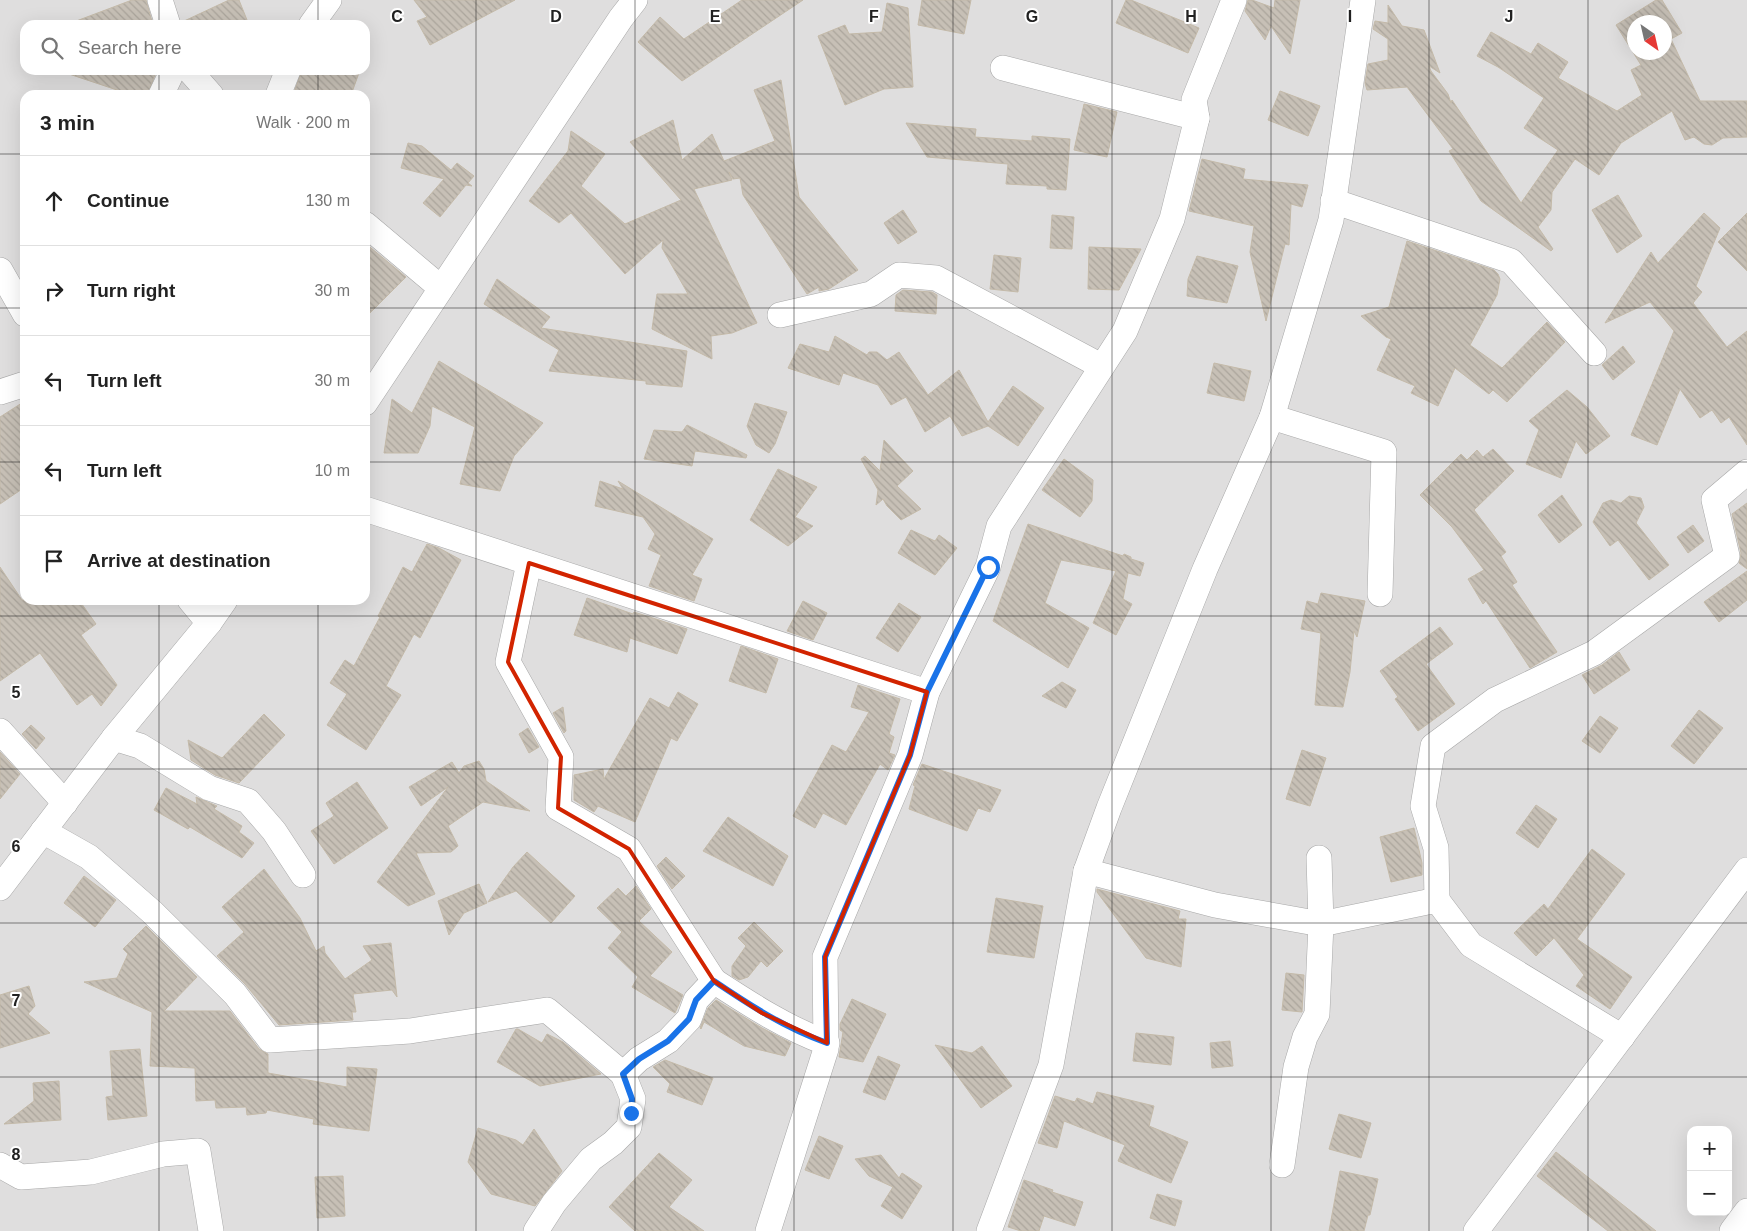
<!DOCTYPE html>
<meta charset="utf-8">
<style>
body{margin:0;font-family:Helvetica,sans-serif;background:#f2f2f2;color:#222}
.controls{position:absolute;right:15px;bottom:15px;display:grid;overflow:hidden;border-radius:10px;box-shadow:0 5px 20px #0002}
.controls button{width:45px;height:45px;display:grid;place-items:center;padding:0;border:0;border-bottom:1px solid #e0e0e0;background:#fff;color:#222;font:25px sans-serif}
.compass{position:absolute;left:1627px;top:15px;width:45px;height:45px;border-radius:50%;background:#fff;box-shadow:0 5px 20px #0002;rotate:146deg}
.stop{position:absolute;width:15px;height:15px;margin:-11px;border:4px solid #1a73e8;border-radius:50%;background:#fff}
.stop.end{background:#1a73e8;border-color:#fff;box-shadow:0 1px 5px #0008}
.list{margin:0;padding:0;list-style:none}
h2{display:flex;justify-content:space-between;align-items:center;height:65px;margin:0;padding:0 20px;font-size:21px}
h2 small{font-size:16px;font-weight:400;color:#767676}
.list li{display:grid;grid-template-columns:32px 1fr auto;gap:15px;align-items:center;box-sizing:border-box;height:90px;padding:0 20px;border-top:1px solid #e0e0e0}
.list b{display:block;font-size:19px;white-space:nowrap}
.list em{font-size:16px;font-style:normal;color:#767676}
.icon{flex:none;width:28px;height:28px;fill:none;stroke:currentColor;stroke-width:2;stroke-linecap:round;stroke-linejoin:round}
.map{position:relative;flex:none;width:1747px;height:1231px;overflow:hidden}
.search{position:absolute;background:#fff;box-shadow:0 5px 20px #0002;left:20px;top:20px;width:350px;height:55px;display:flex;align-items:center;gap:12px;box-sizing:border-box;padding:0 18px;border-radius:15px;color:#767676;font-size:19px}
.panel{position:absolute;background:#fff;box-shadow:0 5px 20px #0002;left:20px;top:90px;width:350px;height:515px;border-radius:15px}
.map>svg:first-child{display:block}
</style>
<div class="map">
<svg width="1747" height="1231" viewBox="0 0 1747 1231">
<defs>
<pattern id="building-back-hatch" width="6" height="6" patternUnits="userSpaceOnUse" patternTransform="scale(1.25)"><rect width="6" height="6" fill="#c7c0b6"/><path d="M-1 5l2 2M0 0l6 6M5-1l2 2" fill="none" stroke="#aba59c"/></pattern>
</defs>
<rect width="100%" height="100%" fill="#f2f0e7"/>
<!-- residential -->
<path fill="#dfdede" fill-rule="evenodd" d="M0,0h1747v1231h-1747zM1634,22h30v30h-30zM25,25h340v45h-340zM25,95h340v505h-340zM1691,1130h37v82h-37z"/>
<!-- building -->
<g fill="url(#building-back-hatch)" stroke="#c4baa9" fill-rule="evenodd">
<polygon points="132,0 146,0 153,25 71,25 71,23"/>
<polygon points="229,0 239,0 249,25 182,25 182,22"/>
<polygon points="414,0 515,0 430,45 417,21 427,17"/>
<polygon points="742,0 803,0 682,81 638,42 660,17 684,39"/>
<polygon points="922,0 971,0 964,34 918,25"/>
<polygon points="1126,0 1131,0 1199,28 1188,53 1116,23"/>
<polygon points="1248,0 1252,0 1274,8 1275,0 1300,0 1290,54 1271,26 1265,40 1245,11"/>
<path d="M1656,0h6l20,33 -11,6 29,62h47v36l-24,1 -11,7 -8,-1 -10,-7 -9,3 -13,-29 -51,32 -22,32 -24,-16 -23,33 -1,18 -13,17 15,22 -2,2 -70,-50 -32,-50 4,-2 -46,-62 -40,3 -2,-7 3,-19 20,-4v-21l-15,-10 2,-8 13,2v-18l14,21 22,4 16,43 -11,-7 2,5 17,23 3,9 1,-3 69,103 37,-53 -34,-22 20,-30 -46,-31 -21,-11 14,-24 40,22 7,-11 30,19 -10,16 59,33 25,-16 -11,-25 10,-5 -25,-40zM1634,22h30v30h-30z"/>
<polygon points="887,3 908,8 913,87 884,89 845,105 818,36 845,25 849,34 882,32"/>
<polygon points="69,70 157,70 147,95 132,95 69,74"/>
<polygon points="302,70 360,70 351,95 293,95"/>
<polygon points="781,80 799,197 858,270 829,289 819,291 819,287 807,294 743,195 740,178 733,179 729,172 732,180 694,189 757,323 732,333 711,336 712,359 652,329 657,294 688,294 662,248 663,240 625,274 571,213 559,223 529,201 568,151 571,131 605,154 581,186 625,224 681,200 630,142 673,120 682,160 712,134 724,161 775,141 754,90"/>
<polygon points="1280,91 1320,106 1308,136 1268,120"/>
<polygon points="1084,104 1117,112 1107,157 1074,150"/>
<polygon points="906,123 976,129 975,137 1032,141 1032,136 1070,139 1066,190 1047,189 1047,186 1006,184 1008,164 927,157"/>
<polygon points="408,143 422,146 451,170 457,163 474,176 468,183 472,186 466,185 440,217 423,203 444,179 401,168"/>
<polygon points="1202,159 1245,169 1243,179 1308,185 1302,207 1291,204 1289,245 1285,244 1266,321 1250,252 1254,226 1189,211"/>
<polygon points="1618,195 1642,236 1617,253 1592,210"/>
<polygon points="903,210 917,232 898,244 884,223"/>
<polygon points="1704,213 1720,228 1696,286 1702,292 1693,303 1727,347 1747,331 1747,445 1729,417 1721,423 1712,410 1700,418 1680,389 1657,445 1631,435 1674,331 1650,302 1605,323 1651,252 1658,263"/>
<polygon points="1747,213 1747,271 1718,242"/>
<polygon points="1052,215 1074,217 1072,249 1050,248"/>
<polygon points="1407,241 1494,270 1498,274 1500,279 1497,295 1470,345 1502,368 1547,322 1565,342 1507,402 1493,390 1489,394 1455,368 1438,406 1411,393 1415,386 1377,370 1391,339 1386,337 1361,316 1389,307"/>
<polygon points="365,243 406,277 365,318"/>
<polygon points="1089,247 1141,249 1119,290 1088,289"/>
<polygon points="994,255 1021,258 1018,292 990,289"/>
<polygon points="1197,256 1238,266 1227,303 1187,296 1188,279"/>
<polygon points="497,279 550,317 541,328 687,351 682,387 646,384 646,381 549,371 559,350 484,304"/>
<polygon points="903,290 932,292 937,295 936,314 895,311 896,295"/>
<polygon points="835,336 867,355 869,352 877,352 887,360 899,352 928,395 959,370 988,422 1013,386 1044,408 1018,446 988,426 962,436 950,416 925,432 906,397 891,405 878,385 843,373 839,385 788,368 800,344 829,352"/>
<polygon points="1623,346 1635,362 1613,380 1602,365"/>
<polygon points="439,361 543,423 514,456 500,491 460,484 475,427 432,406 430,426 418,453 384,453 392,399 412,413"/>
<polygon points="1214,363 1251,371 1244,401 1207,393"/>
<polygon points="1567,390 1587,407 1610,436 1586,454 1576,441 1561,478 1526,464 1539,430 1529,421"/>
<polygon points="25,401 25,487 0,504 0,417"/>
<polygon points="755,403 787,412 775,444 769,453 756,445 747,426"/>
<polygon points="687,425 747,455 746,458 695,451 692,466 644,459 654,430 682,432"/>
<polygon points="884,440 913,471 897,486 921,509 901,520 887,506 883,499 876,505 878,490 861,459 865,456 880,471"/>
<polygon points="1493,449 1514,471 1474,510 1506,552 1501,556 1517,582 1512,585 1557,652 1530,668 1486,601 1483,604 1468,579 1484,570 1452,527 1420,495 1461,454 1467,460 1477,450 1483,457"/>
<polygon points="1064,459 1093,480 1092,501 1080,517 1042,490"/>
<polygon points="778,469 817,487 795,517 813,526 788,546 750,520"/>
<polygon points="600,481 623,489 618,481 713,539 692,575 702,579 694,601 649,586 661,555 648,549 655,534 643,517 595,506"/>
<polygon points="1562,495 1582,525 1559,543 1538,515"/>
<polygon points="1629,496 1641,498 1644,507 1636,523 1669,565 1649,580 1618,540 1610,546 1593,522 1603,503 1611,500 1621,503"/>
<polygon points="1747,503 1747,569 1739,563 1741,553 1732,514"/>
<polygon points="1028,524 1123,556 1124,554 1131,557 1131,559 1144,563 1140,576 1128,573 1123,599 1132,604 1116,635 1093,623 1116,571 1061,560 1045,603 1089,628 1068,668 993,621"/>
<polygon points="1693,525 1704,541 1688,553 1677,537"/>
<polygon points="911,530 935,541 939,535 957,548 935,575 898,553"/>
<polygon points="427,544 439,548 461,560 420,638 414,634 386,686 401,695 366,750 327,725 347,694 330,683 345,660 354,666 380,617 378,616 403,567 412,572"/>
<polygon points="0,567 22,600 79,600 96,624 81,635 117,685 101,706 92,694 77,705 40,653 0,681"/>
<polygon points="1747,571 1747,600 1719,622 1704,602"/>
<polygon points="1321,593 1365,601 1357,637 1354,631 1350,672 1343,707 1315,705 1321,633 1301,629 1307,601 1318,604"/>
<polygon points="587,598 633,614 634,612 687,629 677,654 630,638 627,652 574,635"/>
<polygon points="803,601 827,613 813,640 787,631"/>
<polygon points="899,603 921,617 898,652 876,638"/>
<polygon points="1440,627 1453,644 1426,664 1455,704 1418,731 1395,699 1398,697 1380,671"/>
<polygon points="741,646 778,659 766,693 729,681"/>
<polygon points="1619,652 1630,670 1594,694 1582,675 1602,665"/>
<polygon points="1062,682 1076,690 1066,708 1042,696"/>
<polygon points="858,685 900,699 889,734 894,737 889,753 895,755 888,770 880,764 846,825 823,813 815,828 793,816 832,745 846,752 869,712 851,707"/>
<polygon points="678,692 698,704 677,741 671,738 635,822 598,806 594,812 574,800 574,775 603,769 604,779 650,698 669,708"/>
<polygon points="563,707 566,731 564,733 553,713"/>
<polygon points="1699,710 1723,728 1694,764 1671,746"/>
<polygon points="264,714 285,735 239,783 215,775 191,760 188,740 222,758"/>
<polygon points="1600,716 1618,728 1600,753 1582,741"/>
<polygon points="31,725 45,738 36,749 22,734"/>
<polygon points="528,728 539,747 529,753 519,734"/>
<polygon points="1302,750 1326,758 1310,806 1286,799"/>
<polygon points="0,752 20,774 0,799"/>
<polygon points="479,761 484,769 486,781 530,811 483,802 448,826 458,846 451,852 416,853 435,894 408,906 377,882 448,787 421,806 409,787 452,762 459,773 464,766"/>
<polygon points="922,764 1001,790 990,812 978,808 967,831 909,809 915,786 913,785"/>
<polygon points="357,782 388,828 334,864 311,831 334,816 326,803"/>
<polygon points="166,788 197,804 196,797 217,806 214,809 242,826 239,832 254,843 242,858 190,827 188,829 154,810"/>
<polygon points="1536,805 1557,819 1538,848 1516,833"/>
<polygon points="728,817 788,856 773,886 703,851"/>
<polygon points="1414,828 1422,863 1422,875 1391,882 1380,837"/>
<polygon points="1592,849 1625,874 1577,939 1632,977 1610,1009 1576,986 1584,975 1554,938 1536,956 1514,933 1544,904 1548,909"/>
<polygon points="527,852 575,896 551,923 516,891 488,902 513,867"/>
<polygon points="666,857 685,876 672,889 657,866"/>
<polygon points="264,869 300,918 316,951 324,946 325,953 345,979 372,960 363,946 391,943 397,997 392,990 353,994 356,1012 352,1012 353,1020 279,1025 245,984 217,956 244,932 222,907"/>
<polygon points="84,876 116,900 95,927 64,903"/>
<polygon points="479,884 487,903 464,913 449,935 438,901"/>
<polygon points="636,886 651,909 639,921 672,952 650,976 683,995 675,1013 632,987 638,977 608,948 622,932 597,908 618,888 626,896"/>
<polygon points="1097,889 1180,911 1178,919 1186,919 1181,967 1146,958 1097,892"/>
<polygon points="996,898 1043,906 1034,958 987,952"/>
<polygon points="754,922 783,951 767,967 761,961 748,977 739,980 732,976 732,966 746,946 738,938"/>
<polygon points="146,926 197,977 164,1011 230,1011 259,1049 268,1054 268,1073 347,1087 347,1067 377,1069 369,1131 313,1124 314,1119 267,1110 266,1113 247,1115 246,1107 216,1108 215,1100 196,1101 195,1068 150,1066 152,1012 84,982 117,978 128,954 123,949"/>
<polygon points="1286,973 1304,975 1302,1012 1282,1010"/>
<polygon points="29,986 35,1006 28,1014 50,1033 0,1048 0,995"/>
<polygon points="852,999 886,1014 863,1062 839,1057 843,1032 840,1030 840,1024"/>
<polygon points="716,1000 762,1028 791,1043 785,1056 744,1046 704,1022 701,1029 700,1028 708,1008"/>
<polygon points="516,1029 518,1029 542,1043 547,1034 563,1042 601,1074 540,1086 497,1062"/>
<polygon points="1136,1033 1174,1037 1171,1065 1133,1061"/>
<polygon points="1230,1041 1233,1066 1212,1068 1210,1043"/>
<polygon points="935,1045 972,1053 982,1046 1012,1086 981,1108"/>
<polygon points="140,1049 147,1116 108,1120 106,1097 113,1096 110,1051"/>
<polygon points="878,1056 900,1065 885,1100 863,1092"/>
<polygon points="665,1060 713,1078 702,1105 667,1092 670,1084 653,1067"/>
<polygon points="59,1081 61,1120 4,1124 34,1101 33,1083"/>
<polygon points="1097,1092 1154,1106 1149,1126 1188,1142 1171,1183 1118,1161 1125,1145 1064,1121 1057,1148 1038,1143 1055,1096 1075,1102 1077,1098 1093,1104"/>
<polygon points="1339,1114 1371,1123 1361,1158 1329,1149"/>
<polygon points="478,1128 516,1140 523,1145 534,1129 562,1171 535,1206 491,1194 468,1162"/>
<polygon points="819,1136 843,1146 829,1179 805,1170"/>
<polygon points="1556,1152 1656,1231 1608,1231 1537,1176"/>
<polygon points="659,1153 692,1180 669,1207 704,1231 635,1231 609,1207"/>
<polygon points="881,1155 899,1178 902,1173 922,1186 902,1219 881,1206 893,1187 869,1176 855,1159"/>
<polygon points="1340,1171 1378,1179 1370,1215 1368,1215 1364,1231 1329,1231"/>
<polygon points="343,1176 345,1216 317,1218 315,1177"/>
<polygon points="1024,1180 1053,1190 1052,1192 1083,1202 1075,1226 1044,1216 1039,1231 1021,1231 1008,1227"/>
<polygon points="1157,1194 1182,1201 1175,1226 1150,1218"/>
</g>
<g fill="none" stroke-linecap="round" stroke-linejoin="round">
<!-- minor casing -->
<g stroke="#a8a8a8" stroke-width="26">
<g id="minor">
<polyline points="160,0 168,25"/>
<polyline points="311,25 329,0"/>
<polyline points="1003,68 1197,118"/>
<polyline points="189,70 211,95"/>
<polyline points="161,95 173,70"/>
<polyline points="278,95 288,70"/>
<polyline points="1333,201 1511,261 1594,353"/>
<polyline points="365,224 441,288"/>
<polyline points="0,270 25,314"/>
<polyline points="780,315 871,294 899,275 936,278 1101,366"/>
<polyline points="0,392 25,384"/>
<polyline points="365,403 621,18 635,0"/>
<polyline points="1272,417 1384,452 1380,594"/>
<polyline points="365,509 927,692"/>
<polyline points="529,563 508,662 561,757 558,808 629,849 714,981"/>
<polyline points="190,600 209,623"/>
<polyline points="0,731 65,803"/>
<polyline points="114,738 140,746 209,788 248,801 274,831 303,875"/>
<polyline points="43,831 89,857 152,912 235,994 270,1040 410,1031 547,1010 623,1074"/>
<polyline points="1086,871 1215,905 1321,924 1437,900 1471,945 1622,1037"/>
<polyline points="0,888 114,738 209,623 225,600"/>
<polyline points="1437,900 1436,848 1423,806 1433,746 1495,700 1594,653 1727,556 1714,500 1747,472"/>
<polyline points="0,1165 21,1177 91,1172 163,1154 198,1151 211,1231"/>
<polyline points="1282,1165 1296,1067 1305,1037 1317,1014 1321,924 1319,858"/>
<path d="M536,1231l18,-28 37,-44 22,-16 16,-16 4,-28 -10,-25 16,-15 29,-18 21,-22 7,-19 18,-19c37,24 72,47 113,62"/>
<polyline points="768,1231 826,1049 825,957 910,755 927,692 988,567 999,526 1125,331 1172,219 1197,118 1194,100 1234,0"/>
<polyline points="989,1231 1051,1065 1086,871 1109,808 1205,569 1272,417 1331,220 1363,0"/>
<polyline points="1476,1231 1747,870"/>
<polyline points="1732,1231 1747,1211"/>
</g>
</g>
<!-- minor -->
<use href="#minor" stroke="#fff" stroke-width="25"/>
</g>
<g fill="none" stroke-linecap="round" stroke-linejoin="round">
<!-- route -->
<path stroke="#1a73e8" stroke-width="6" d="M631,1113l1,-14 -9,-25 16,-15 29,-18 21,-22 7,-19 18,-19c37,25 71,47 113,62l-2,-86 85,-202 17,-63 61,-125"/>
</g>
<!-- marked area -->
<path fill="none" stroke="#d22400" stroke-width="4" stroke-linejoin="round" d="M529,563l398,129 -17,63 -85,202 2,86 -65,-30 -48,-32 -85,-132 -71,-41 3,-51 -53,-95z"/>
<!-- grid -->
<path fill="none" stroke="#212121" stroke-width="1" stroke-opacity="0.55" d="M159,0v25M318,0v25M476,0v1231M635,0v1231M794,0v1231M953,0v1231M1112,0v1231M1271,0v1231M1429,0v1231M1588,0v1231M159,70v25M318,70v25M0,154h25M365,154h1382M0,308h25M365,308h1382M0,462h25M365,462h1382M159,600v631M318,600v631M0,616h1747M0,769h1747M0,923h1747M0,1077h1747"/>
<g font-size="16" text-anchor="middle" font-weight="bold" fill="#212121" stroke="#fff" stroke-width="4" stroke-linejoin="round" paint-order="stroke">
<text x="397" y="22">C</text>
<text x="556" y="22">D</text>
<text x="715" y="22">E</text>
<text x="874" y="22">F</text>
<text x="1032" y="22">G</text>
<text x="1191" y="22">H</text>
<text x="1350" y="22">I</text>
<text x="1509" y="22">J</text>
<text x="16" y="698">5</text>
<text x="16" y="852">6</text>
<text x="16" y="1006">7</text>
<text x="16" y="1160">8</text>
</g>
</svg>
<div class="controls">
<button>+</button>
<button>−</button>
</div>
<svg class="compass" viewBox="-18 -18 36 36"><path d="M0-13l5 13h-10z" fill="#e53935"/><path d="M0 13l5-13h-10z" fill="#767676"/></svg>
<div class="stop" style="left:988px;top:567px"></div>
<div class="stop end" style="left:631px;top:1113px"></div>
<div class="search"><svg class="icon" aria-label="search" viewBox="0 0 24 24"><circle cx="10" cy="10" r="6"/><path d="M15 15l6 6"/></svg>Search here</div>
<section class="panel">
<h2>3 min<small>Walk · 200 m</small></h2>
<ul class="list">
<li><svg class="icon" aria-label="ahead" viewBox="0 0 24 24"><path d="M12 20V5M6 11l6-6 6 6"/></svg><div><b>Continue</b></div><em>130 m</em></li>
<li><svg class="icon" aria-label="right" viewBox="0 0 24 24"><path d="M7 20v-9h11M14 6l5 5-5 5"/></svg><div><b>Turn right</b></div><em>30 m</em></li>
<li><svg class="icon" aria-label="left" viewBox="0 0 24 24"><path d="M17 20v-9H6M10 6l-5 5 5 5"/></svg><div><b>Turn left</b></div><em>30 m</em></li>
<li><svg class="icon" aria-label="left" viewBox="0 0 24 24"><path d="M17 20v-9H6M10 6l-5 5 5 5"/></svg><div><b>Turn left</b></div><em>10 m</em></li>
<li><svg class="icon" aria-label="arrive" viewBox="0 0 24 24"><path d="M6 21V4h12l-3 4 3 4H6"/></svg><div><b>Arrive at destination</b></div></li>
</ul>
</section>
</div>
